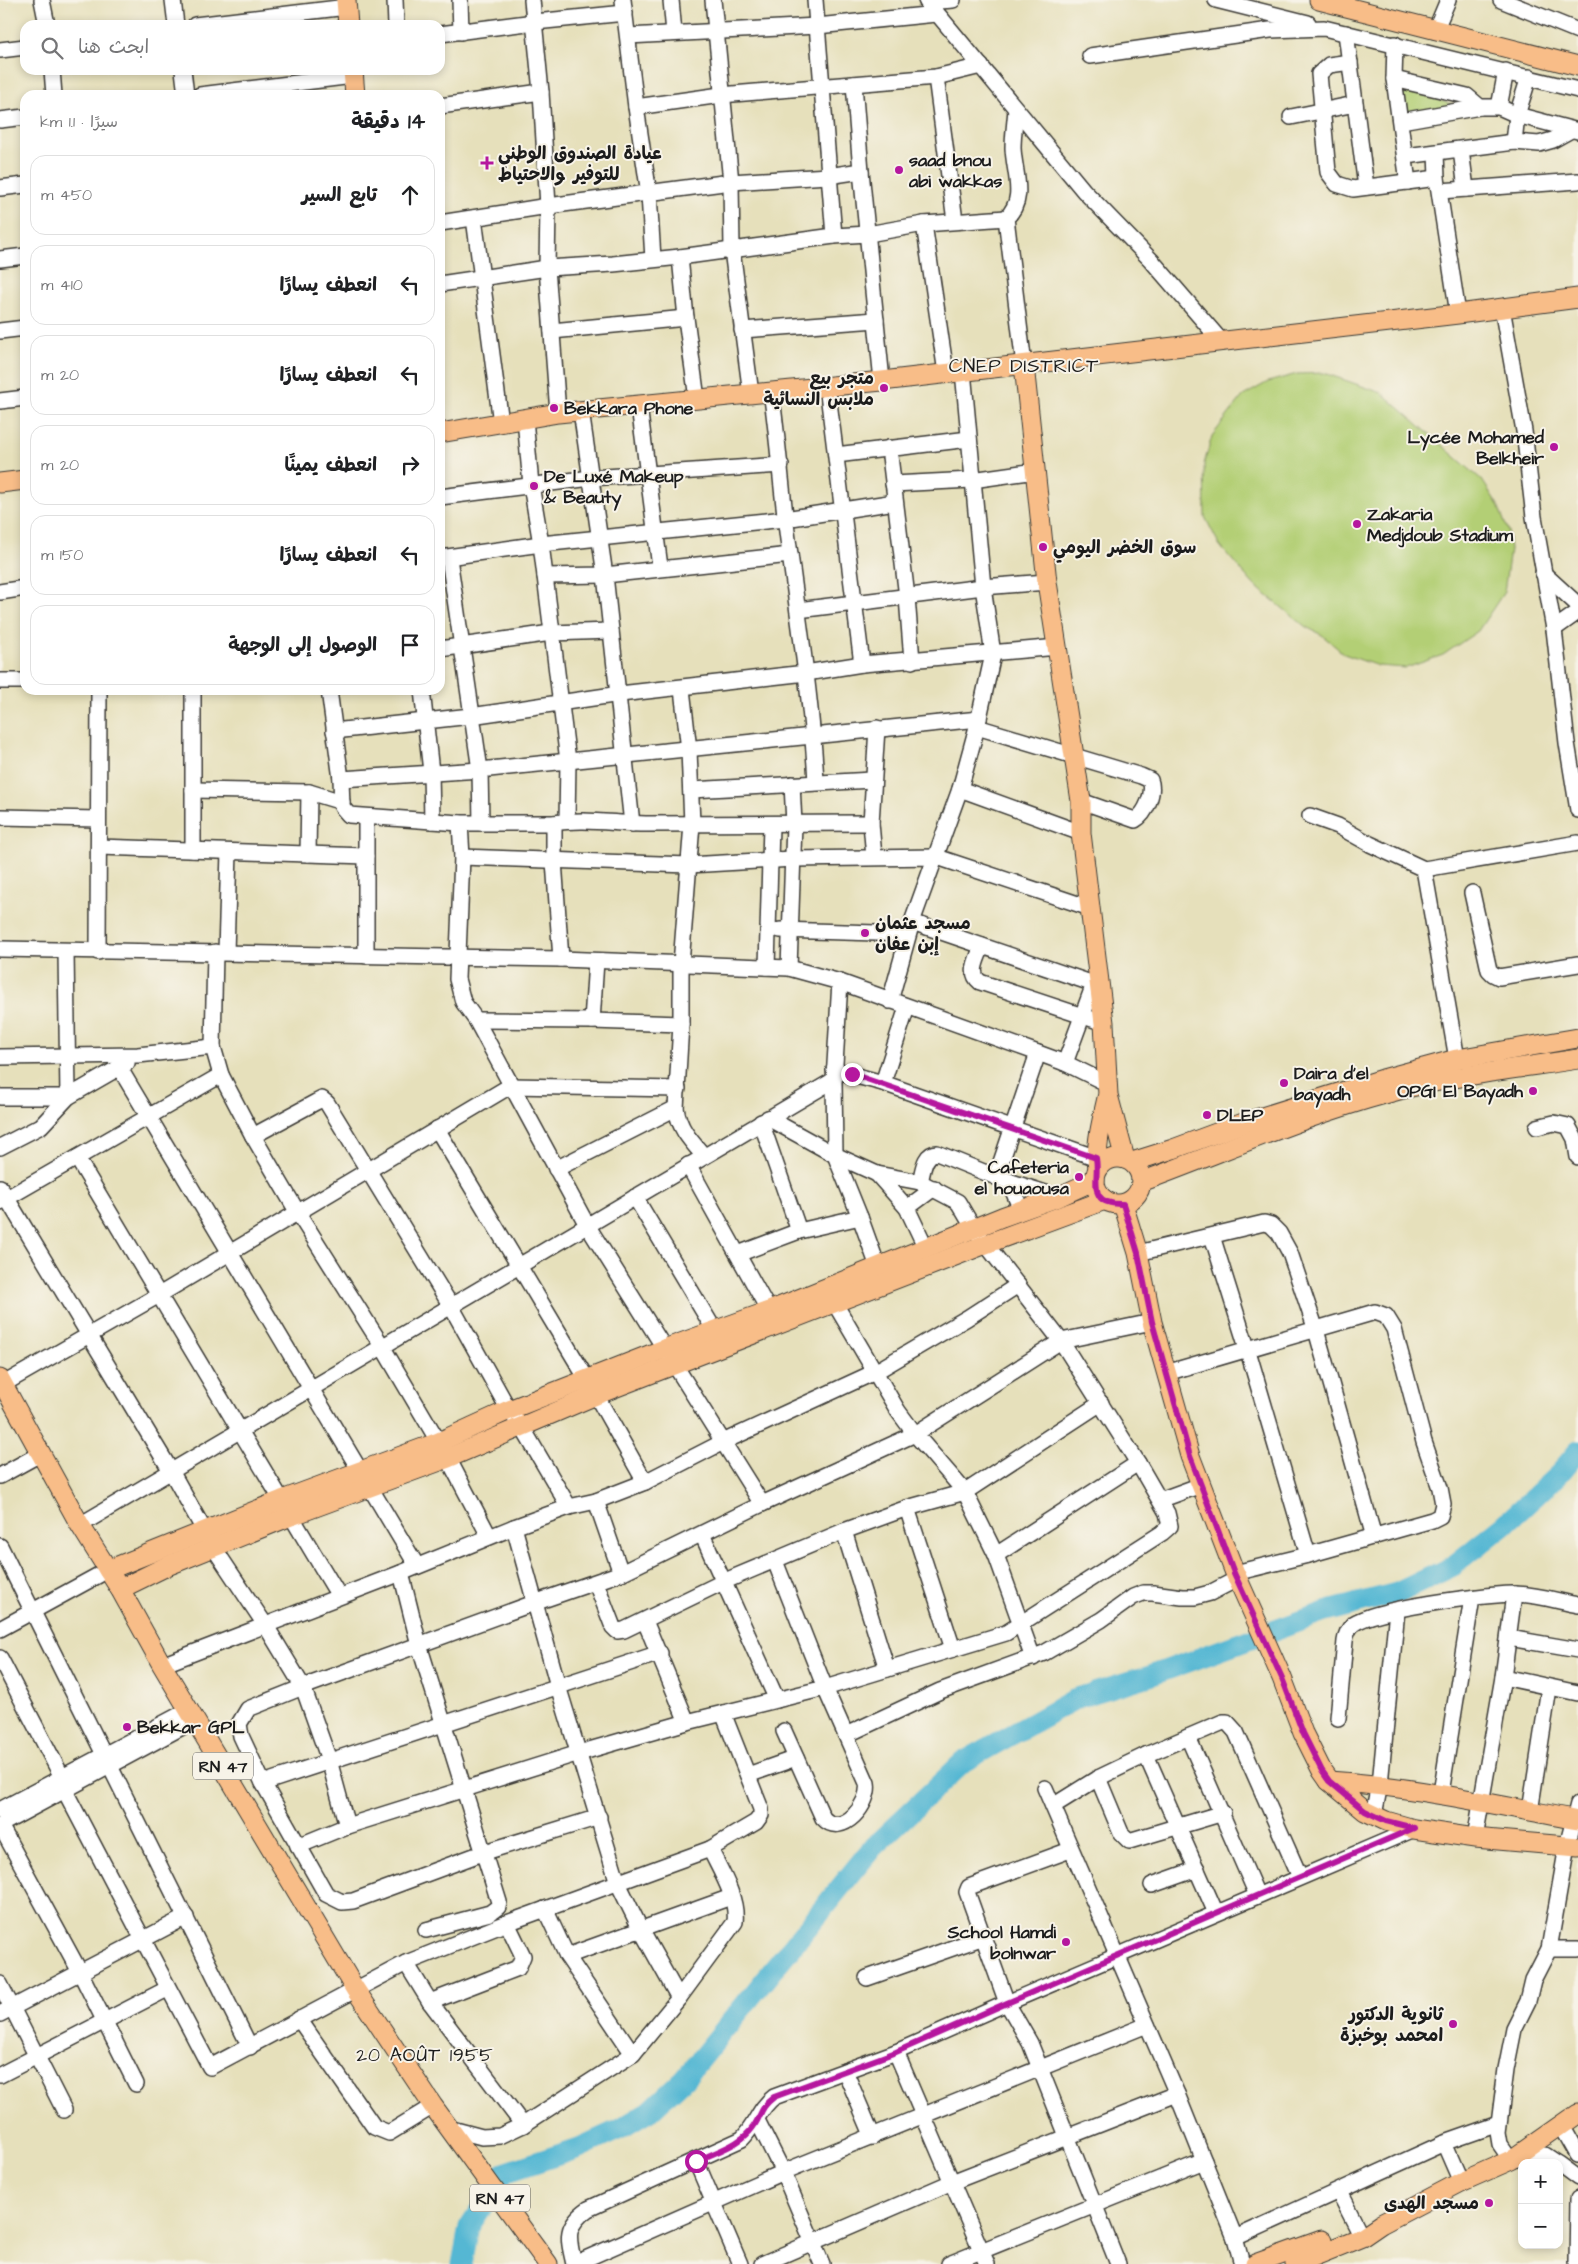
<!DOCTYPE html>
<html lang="ar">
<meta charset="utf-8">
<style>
body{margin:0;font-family:"Architects Daughter","Playpen Sans Arabic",sans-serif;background:#f2f2f2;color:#202124;direction:rtl}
.controls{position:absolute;right:15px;bottom:15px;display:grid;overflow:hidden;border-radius:10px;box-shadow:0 2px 8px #0003}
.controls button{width:45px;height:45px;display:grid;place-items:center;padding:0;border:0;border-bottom:1px solid #e0e0e0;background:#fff;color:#202124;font:25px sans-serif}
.stop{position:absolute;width:15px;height:15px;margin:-11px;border:4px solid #b5179e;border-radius:50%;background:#fff}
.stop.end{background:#b5179e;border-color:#fff;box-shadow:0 1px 5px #0008}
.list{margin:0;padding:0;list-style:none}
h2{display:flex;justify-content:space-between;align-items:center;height:65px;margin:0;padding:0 20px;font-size:21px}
h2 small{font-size:16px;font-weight:400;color:#757577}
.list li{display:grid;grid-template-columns:32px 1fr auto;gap:15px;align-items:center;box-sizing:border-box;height:80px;margin:0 10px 10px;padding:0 10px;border:1px solid #e0e0e0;border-radius:15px}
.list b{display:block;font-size:19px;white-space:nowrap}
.list em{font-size:16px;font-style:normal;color:#757577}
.icon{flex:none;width:28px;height:28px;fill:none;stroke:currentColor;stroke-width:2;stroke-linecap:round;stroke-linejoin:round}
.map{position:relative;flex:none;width:1578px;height:2264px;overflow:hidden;direction:ltr}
.search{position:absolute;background:#fff;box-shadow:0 2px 8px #0003;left:20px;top:20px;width:425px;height:55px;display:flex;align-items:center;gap:12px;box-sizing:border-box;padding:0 18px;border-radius:15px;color:#757577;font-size:19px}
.panel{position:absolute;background:#fff;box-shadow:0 2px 8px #0003;left:20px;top:90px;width:425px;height:605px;border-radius:15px;direction:rtl}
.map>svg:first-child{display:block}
</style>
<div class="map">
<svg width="1578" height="2264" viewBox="0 0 1578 2264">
<rect width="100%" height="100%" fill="#f7f3e8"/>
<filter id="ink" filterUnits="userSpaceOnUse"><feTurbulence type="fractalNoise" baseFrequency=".02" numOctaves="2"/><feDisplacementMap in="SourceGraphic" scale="10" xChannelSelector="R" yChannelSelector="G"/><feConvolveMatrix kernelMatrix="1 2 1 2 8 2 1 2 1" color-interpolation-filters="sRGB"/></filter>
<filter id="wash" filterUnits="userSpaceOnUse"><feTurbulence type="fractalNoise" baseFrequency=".0096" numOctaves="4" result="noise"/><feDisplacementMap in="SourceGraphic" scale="20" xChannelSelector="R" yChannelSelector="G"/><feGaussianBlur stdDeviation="1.12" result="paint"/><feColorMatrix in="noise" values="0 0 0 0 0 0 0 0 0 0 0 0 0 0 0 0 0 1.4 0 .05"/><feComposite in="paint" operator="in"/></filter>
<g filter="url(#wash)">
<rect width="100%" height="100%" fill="#e6e0bb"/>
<!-- green -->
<g fill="#b3cf75" stroke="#687648">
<polygon points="1400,87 1463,108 1407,117"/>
<polygon points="1324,373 1382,393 1482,480 1498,505 1508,531 1510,550 1504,592 1478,631 1443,655 1406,668 1378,666 1344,654 1322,635 1306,627 1254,585 1220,546 1205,517 1204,464 1212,436 1243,396 1268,382 1297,374"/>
</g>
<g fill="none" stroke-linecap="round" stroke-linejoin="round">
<!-- river -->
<polyline stroke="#54b7d3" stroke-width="21" points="462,2264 469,2227 504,2173 579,2148 620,2129 650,2111 684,2079 873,1847 963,1762 1077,1698 1150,1676 1325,1612 1397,1593 1453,1566 1504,1525 1559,1474 1578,1451"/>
</g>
</g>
<g filter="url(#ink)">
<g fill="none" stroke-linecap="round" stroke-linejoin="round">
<!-- minor casing -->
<g stroke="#3a3934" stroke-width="18">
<g id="minor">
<polyline points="42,0 47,25"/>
<polyline points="173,0 176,25"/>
<polyline points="395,0 396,25"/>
<polyline points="460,0 461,32"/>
<polyline points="532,0 541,92 548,206 547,268 558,413"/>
<polyline points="623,0 636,107 649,194 653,259"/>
<polyline points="671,0 674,33"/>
<polyline points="713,0 731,182 732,250 751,394"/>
<polyline points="815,0 834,236"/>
<polyline points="926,0 1084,191 1151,260 1221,341"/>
<polyline points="1216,0 1308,23"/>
<polyline points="1501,0 1578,31"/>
<polyline points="927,2 953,0"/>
<polyline points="195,25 347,7"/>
<polyline points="1435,31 1448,0"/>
<polyline points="1346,33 1366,187"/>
<polyline points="440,34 535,22 625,13"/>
<polyline points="628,36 817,26 936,14"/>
<polyline points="1395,44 1394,79 1408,182"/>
<polyline points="0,50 25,47"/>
<polyline points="1090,56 1270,30 1324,28 1578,90"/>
<polyline points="1350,62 1329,65 1319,74 1328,172 1337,184 1353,189 1437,178"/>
<polyline points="52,70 54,95"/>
<polyline points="183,70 186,95"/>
<polyline points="936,77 955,221"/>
<polyline points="1394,79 1467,96 1480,107 1499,107 1517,115 1578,131"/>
<polyline points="854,84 861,171 882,381"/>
<polyline points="200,95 353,76"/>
<polyline points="440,106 541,92"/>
<polyline points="636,107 721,95 936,77 981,66"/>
<polyline points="1499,107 1506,71"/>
<path d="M1016,109c-1,13 -3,27 -3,39 1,25 14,51 -7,70l18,147"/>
<polyline points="1291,117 1355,104"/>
<polyline points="0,120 25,117"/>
<polyline points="1401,121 1480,107"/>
<polyline points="1514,142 1517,115 1529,77"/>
<polyline points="1461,150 1466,189"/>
<polyline points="1436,153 1437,178 1458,314"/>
<polyline points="1406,156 1514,142 1539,144 1553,140 1571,130"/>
<polyline points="0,188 25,185"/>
<polyline points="1440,191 1578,181"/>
<polyline points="474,218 501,423"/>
<polyline points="440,223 548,206 731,182 828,176 861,171"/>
<polyline points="924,224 946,373"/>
<polyline points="680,257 686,318 697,399"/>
<polyline points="0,259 25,256"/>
<polyline points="440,284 547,268 613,264 680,257 834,236 868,234 924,224 1006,218"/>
<polyline points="1502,308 1524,431 1534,517 1554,629 1567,743 1578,810"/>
<polyline points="742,330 876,320"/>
<polyline points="0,331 25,328"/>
<polyline points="552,331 686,318"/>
<polyline points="827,386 862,664"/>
<path d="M771,391c8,55 11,109 19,163 10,76 22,152 26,228"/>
<polyline points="0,401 25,398"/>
<polyline points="639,406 660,567"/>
<polyline points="581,411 605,575 632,824"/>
<polyline points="525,419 531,485 541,544 568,761 567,821"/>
<polyline points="889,448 907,597 912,661"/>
<polyline points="836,455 969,439"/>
<polyline points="893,484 972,480 1036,471"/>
<polyline points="440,497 591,478 781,465"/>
<polyline points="440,558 541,544 785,519 895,502"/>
<polyline points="449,558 480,770 481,823"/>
<polyline points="1543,573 1578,605"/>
<polyline points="545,576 605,575 790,555"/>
<polyline points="0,592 25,588"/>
<polyline points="798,610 983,587 1047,582"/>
<polyline points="1554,629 1578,612"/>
<polyline points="440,649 551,633 611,631"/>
<polyline points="0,681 25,681"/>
<path d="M682,689l7,61 3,74 -11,140v60l-5,84c3,21 15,33 28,48"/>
<polyline points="193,690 193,850"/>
<path d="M329,690l12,89 1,28 7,8 111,8h94c30,-5 62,1 92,1 75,0 150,0 225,-1"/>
<polyline points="422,690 431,772 432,821"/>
<path d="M977,727l164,49 9,4c5,12 -4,34 -15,40l-54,-19"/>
<polyline points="334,731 471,716 620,694 806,673 862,664 1058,647"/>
<polyline points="341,779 480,770 979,719"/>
<polyline points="960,789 1081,833"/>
<polyline points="193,790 309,792 342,802"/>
<polyline points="691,790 872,780"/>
<polyline points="1310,816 1338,826 1370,844 1424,869 1578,843"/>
<polyline points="0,817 98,819"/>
<polyline points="460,823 462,857 457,979 463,1002 476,1020 587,1225 762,1504"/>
<polyline points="554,823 554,861 561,959"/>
<polyline points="99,847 366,856"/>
<polyline points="308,854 309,792"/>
<polyline points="462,857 689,865 793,859 937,857 1090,908"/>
<polyline points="874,857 871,823 877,728"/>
<polyline points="1424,869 1457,1059"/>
<polyline points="1472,893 1489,970 1493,974 1499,977 1578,964"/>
<polyline points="912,922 1094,984"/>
<polyline points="780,930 908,934"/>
<path d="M982,946c-4,12 -14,27 -2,36l124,41"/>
<polyline points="0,949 561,959 789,968 840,982 1038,1053 1065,1063 1108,1084"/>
<polyline points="98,952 99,690"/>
<polyline points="215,952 213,1047 221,1075 253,1136 298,1213 382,1346 448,1458 489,1536"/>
<polyline points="226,952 229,852"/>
<polyline points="366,956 366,817"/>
<polyline points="767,967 771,825"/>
<polyline points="789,968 794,824 792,784"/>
<polyline points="890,1001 912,922 960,789 977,727 993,654 983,587 963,371"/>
<polyline points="476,1020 592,1021 681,1024"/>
<polyline points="592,1021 596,961"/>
<polyline points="0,1057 138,1055 213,1047"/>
<polyline points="1065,1063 1094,984 1099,984"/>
<polyline points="119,1067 417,1566"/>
<polyline points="834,1070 883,1083 1097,1158"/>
<polyline points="883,1083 907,1007"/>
<polyline points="0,1097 68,1097 66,951"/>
<polyline points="761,1122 799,1231"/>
<polyline points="1537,1127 1554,1123 1568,1126 1575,1139 1578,1157"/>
<polyline points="437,1129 588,1381"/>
<polyline points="253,1136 316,1102 322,1099 327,1103 451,1306 509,1410 522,1427 569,1507"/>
<polyline points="0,1147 41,1126 68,1097 127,1063"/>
<polyline points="77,1158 339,1596"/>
<polyline points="688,1165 769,1311"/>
<polyline points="556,1169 676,1108"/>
<polyline points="877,1174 907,1208 926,1248"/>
<polyline points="996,1177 1038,1053"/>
<polyline points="1009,1181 1021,1210"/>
<path d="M920,1182c3,-11 4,-29 17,-29l59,24 62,20"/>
<polyline points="0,1187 171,1471 214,1548 266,1626 303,1687 329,1760 347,1826"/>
<polyline points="635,1197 715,1331"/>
<polyline points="0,1202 221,1075"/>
<polyline points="907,1208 934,1188"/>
<polyline points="860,1217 878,1267"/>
<polyline points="1212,1236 1248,1351 1308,1555"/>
<polyline points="1138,1253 1264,1223 1271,1225 1279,1233 1290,1253 1316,1330 1374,1537"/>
<polyline points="738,1254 799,1231 860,1217 835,1155 834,1080 840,982"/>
<polyline points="834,1302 898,1411 915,1434 965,1492 996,1555 1033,1658"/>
<polyline points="1166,1373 1375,1312 1386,1316 1394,1329 1424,1442 1440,1488 1443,1504 1440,1516 1432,1520 1308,1555 1235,1573"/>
<polyline points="0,1386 159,1295 510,1086 678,1089"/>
<polyline points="596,1395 645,1482"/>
<polyline points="0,1476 40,1454"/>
<polyline points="1160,1500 1201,1485"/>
<polyline points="596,1501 621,1573"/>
<polyline points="907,1508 953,1649"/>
<polyline points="80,1525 834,1080"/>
<polyline points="514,1527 558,1686 618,1883 640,1928 679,1998"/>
<polyline points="844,1531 887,1669"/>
<polyline points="702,1534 777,1700"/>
<polyline points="0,1546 250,2047"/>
<polyline points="996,1555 1138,1463"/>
<path d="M775,1561l50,127 42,95c4,20 -25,56 -44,35l-39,-87"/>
<polyline points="401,1573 419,1645 499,1902 498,1907 490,1913 426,1930"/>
<polyline points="596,1583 613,1627 617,1631 624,1630 725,1581 844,1531 907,1508 965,1492 1101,1403"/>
<polyline points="645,1621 687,1722"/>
<polyline points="0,1629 108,1570"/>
<polyline points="1509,1638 1578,1650"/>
<polyline points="0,1658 62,1777"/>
<polyline points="162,1665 401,1573 514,1527 569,1507 596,1501 645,1482 725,1441 875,1372 967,1318 1018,1285"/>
<polyline points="1503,1677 1578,1693"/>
<path d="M1338,1718l7,-77c1,-7 3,-12 8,-17 23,-16 130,-29 161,-30 21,0 43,7 64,11"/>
<polyline points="846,1735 940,1691 1044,1653 1101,1620 1133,1597 1143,1593 1153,1593 1182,1597 1195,1597 1210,1593 1237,1579"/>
<polyline points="1188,1737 1257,1895"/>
<polyline points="1146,1755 1216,1913"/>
<polyline points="748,1775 796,1758"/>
<polyline points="1098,1778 1121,1833 1129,1841 1223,1813"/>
<polyline points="263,1783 660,1653"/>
<polyline points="1045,1788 1177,2094 1235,2238 1242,2264"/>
<polyline points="65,1791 210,2067 406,1963 507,1923 710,1849 756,1822 761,1815 761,1809 723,1713"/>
<polyline points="1441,1793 1472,1598"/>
<polyline points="1053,1806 1098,1778 1146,1755 1223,1722 1227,1722 1236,1732 1300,1877"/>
<polyline points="0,1810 189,1710"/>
<polyline points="1530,1811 1549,1688"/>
<polyline points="1374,1815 1380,1784 1397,1610"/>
<polyline points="599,1817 485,1852 353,1901 342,1902 326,1894 263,1783 241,1736 239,1724 248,1709 303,1687 534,1603 621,1573 762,1504 915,1434 1061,1341 1152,1322"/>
<polyline points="0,1825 80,1972 136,2084"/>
<polyline points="0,1825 195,1720"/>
<polyline points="1475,1838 1503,1677 1514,1594"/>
<polyline points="298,1846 347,1826 579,1753 687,1722 825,1688 1006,1633 1162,1533 1170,1526 1167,1513 1138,1463 1061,1341 974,1229 958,1202 920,1182 877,1174 835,1155 768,1118"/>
<polyline points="1070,1850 969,1887 967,1892 1007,2003 1030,2043 1118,2264"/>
<polyline points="1152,1885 1197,1869"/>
<polyline points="545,1909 567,1956 731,1897"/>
<polyline points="1549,1949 1578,1949"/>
<polyline points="567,1956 633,2054"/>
<polyline points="406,1963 430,2002 523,2125"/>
<polyline points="867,1978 984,1937"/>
<polyline points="0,1984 64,2110"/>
<polyline points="430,2002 518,1968 523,1956 507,1923"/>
<polyline points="0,2014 186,1917"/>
<polyline points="299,2019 374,2127 389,2133 433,2106"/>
<polyline points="896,2052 987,2264"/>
<polyline points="845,2071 873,2137"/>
<polyline points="0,2075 167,1989"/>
<polyline points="757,2120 783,2172 822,2264"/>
<polyline points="1561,2125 1578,2155"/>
<path d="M448,2128l34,9 18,-1 23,-11 110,-71 46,-56 56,-76c3,-24 -15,-52 -25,-73"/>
<polyline points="1444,2143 1461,2182"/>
<polyline points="696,2161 740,2264"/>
<polyline points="1557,2163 1545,2155 1511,2160 1500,2144 1498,2132 1506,2069 1514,2029 1528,2001 1533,1980 1549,1949 1567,1846 1578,1804"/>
<polyline points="1559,2164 1578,2178"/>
<polyline points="1339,2192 1362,2237"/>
<polyline points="1235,2238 1444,2143 1498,2124"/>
<path d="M574,2264c-6,-26 -10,-38 14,-55l154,-70c14,-14 17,-31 32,-42l122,-45 111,-49 407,-174"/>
<polyline points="574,2264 783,2172 1147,2025"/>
<polyline points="762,2264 952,2182 1177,2094"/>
<polyline points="949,2264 1204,2161"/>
<polyline points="1577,2264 1578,2199"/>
</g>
</g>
<!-- major casing -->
<g stroke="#3a3934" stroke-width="21">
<g id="major">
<polyline points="346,0 348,25"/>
<polyline points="1319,0 1578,66"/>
<polyline points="353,70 355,95"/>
<polyline points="1024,365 1047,582 1081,801 1081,833 1104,1023 1108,1095 1125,1159"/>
<polyline points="440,433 558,413 882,381 1458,314 1578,298"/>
<polyline points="0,483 25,480"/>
<circle cx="1118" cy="1181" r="23"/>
<polyline points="1132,1162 1173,1149 1246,1122 1383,1079 1457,1059 1578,1038"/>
<path d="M1098,1169c-3,-24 4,-48 9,-71"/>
<path d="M1141,1182c82,-30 162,-66 247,-89 62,-17 126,-24 190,-34"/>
<polyline points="1123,1204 1138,1253 1152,1322 1190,1456 1235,1573 1282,1678 1303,1733 1322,1771 1329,1781 1365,1811 1386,1821 1414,1829 1475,1838 1578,1847"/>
<polyline points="0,1379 80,1525 120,1589 162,1665 355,1989 433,2106 548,2264"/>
<polyline points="108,1570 282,1500 439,1442 509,1410 664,1349 769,1311 1002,1217 1058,1197 1095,1180"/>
<polyline points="120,1589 167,1566 291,1516 448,1458 596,1395 986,1244 1105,1200"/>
<path d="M1329,1781c84,5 166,24 249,39"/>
<polyline points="1255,2264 1322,2240"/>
<polyline points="1295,2264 1362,2237 1381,2224 1461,2182 1511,2160 1578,2113"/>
</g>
</g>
<!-- minor -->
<use href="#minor" stroke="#fff" stroke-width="15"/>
<!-- major -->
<use href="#major" stroke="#f8bd88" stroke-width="19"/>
</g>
</g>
<g fill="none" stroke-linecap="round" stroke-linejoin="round" filter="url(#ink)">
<!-- route -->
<path stroke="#b5179e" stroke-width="6" d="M696,2161c18,-8 41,-15 54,-30 12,-13 8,-22 24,-34l122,-45 111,-49 407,-175 -28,-7 -21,-10 -36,-30 -7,-10 -19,-38 -21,-55 -48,-105 -44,-117 -38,-134 -14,-69 -15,-49c-38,1 -23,-25 -27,-46l-244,-84"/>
</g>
<!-- markers -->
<g fill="#b5179e" stroke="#f7f3e8" stroke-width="2">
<path d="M484.5 155.5h5v5h5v5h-5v5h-5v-5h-5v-5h5z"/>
<circle cx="899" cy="170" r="5"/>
<circle cx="884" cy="388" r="5"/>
<circle cx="554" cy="408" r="5"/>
<circle cx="1554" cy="447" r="5"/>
<circle cx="534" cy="486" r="5"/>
<circle cx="1357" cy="524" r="5"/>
<circle cx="1043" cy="547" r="5"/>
<circle cx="865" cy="933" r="5"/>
<circle cx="1284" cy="1083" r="5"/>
<circle cx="1533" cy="1091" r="5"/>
<circle cx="1207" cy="1115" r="5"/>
<circle cx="1079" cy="1177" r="5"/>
<circle cx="127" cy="1727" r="5"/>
<circle cx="1066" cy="1942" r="5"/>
<circle cx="1453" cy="2024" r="5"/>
<circle cx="1489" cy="2203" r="5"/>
</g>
<g text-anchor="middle" stroke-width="4" stroke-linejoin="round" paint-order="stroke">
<!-- shield labels -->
<g fill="#f7f3e8" stroke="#5e5c59" stroke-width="1">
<rect x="193" y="1752.5" width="60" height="27" rx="4"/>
<rect x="470" y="2184.5" width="60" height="27" rx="4"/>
</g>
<g font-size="16" font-weight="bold" fill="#1c1c1c">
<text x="223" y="1772">RN 47</text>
<text x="500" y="2204">RN 47</text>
</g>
<!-- poi labels -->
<g font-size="18" font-weight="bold" fill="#1c1c1c" stroke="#f7f3e8" text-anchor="start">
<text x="498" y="159">عيادة الصندوق الوطني<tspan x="498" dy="21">للتوفير والاحتياط</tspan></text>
<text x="909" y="166">saad bnou<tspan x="909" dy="21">abi wakkas</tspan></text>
<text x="874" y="384" text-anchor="end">متجر بيع<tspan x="874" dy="21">ملابس النسائية</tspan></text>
<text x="564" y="414">Bekkara Phone</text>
<text x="1544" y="443" text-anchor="end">Lycée Mohamed<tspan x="1544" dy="21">Belkheir</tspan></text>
<text x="544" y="482">De Luxé Makeup<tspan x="544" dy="21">&amp; Beauty</tspan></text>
<text x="1367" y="520">Zakaria<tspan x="1367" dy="21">Medjdoub Stadium</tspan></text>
<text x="1053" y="553">سوق الخضر اليومي</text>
<text x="875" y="929">مسجد عثمان<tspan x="875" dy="21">إبن عفان</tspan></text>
<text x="1294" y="1079">Daira d'el<tspan x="1294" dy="21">bayadh</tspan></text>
<text x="1523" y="1097" text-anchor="end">OPGI El Bayadh</text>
<text x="1217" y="1121">DLEP</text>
<text x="1069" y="1173" text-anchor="end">Cafeteria<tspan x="1069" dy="21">el houaousa</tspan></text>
<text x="137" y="1733">Bekkar GPL</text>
<text x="1056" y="1938" text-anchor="end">School Hamdi<tspan x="1056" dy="21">bolnwar</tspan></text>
<text x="1443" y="2020" text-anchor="end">ثانوية الدكتور<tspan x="1443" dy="21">امحمد بوخبزة</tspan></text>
<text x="1479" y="2209" text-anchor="end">مسجد الهدى</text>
</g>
<!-- neighbourhood labels -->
<g font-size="19" letter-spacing="1" fill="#1c1c1c" stroke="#f7f3e8">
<text x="1024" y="372">CNEP DISTRICT</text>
<text x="425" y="2061">20 AOÛT 1955</text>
</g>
</g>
</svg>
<div class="controls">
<button>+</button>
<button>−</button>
</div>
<div class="stop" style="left:696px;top:2161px"></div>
<div class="stop end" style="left:852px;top:1074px"></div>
<div class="search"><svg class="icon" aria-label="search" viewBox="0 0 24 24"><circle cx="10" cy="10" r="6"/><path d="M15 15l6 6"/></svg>ابحث هنا</div>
<section class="panel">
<h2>14 دقيقة<small>سيرًا · 1.1 km</small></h2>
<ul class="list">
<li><svg class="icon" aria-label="ahead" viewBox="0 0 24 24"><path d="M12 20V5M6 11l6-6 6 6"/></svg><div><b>تابع السير</b></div><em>450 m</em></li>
<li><svg class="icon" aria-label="left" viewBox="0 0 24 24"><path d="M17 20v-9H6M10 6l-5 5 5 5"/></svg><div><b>انعطف يسارًا</b></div><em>410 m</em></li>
<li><svg class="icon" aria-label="left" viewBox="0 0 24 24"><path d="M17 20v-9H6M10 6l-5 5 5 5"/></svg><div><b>انعطف يسارًا</b></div><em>20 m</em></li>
<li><svg class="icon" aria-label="right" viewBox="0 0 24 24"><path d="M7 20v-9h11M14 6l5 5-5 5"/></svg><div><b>انعطف يمينًا</b></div><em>20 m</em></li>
<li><svg class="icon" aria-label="left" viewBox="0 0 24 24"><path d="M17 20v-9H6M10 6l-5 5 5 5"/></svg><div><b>انعطف يسارًا</b></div><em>150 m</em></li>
<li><svg class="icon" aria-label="arrive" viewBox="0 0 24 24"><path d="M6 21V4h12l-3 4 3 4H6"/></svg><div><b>الوصول إلى الوجهة</b></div></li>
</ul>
</section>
</div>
